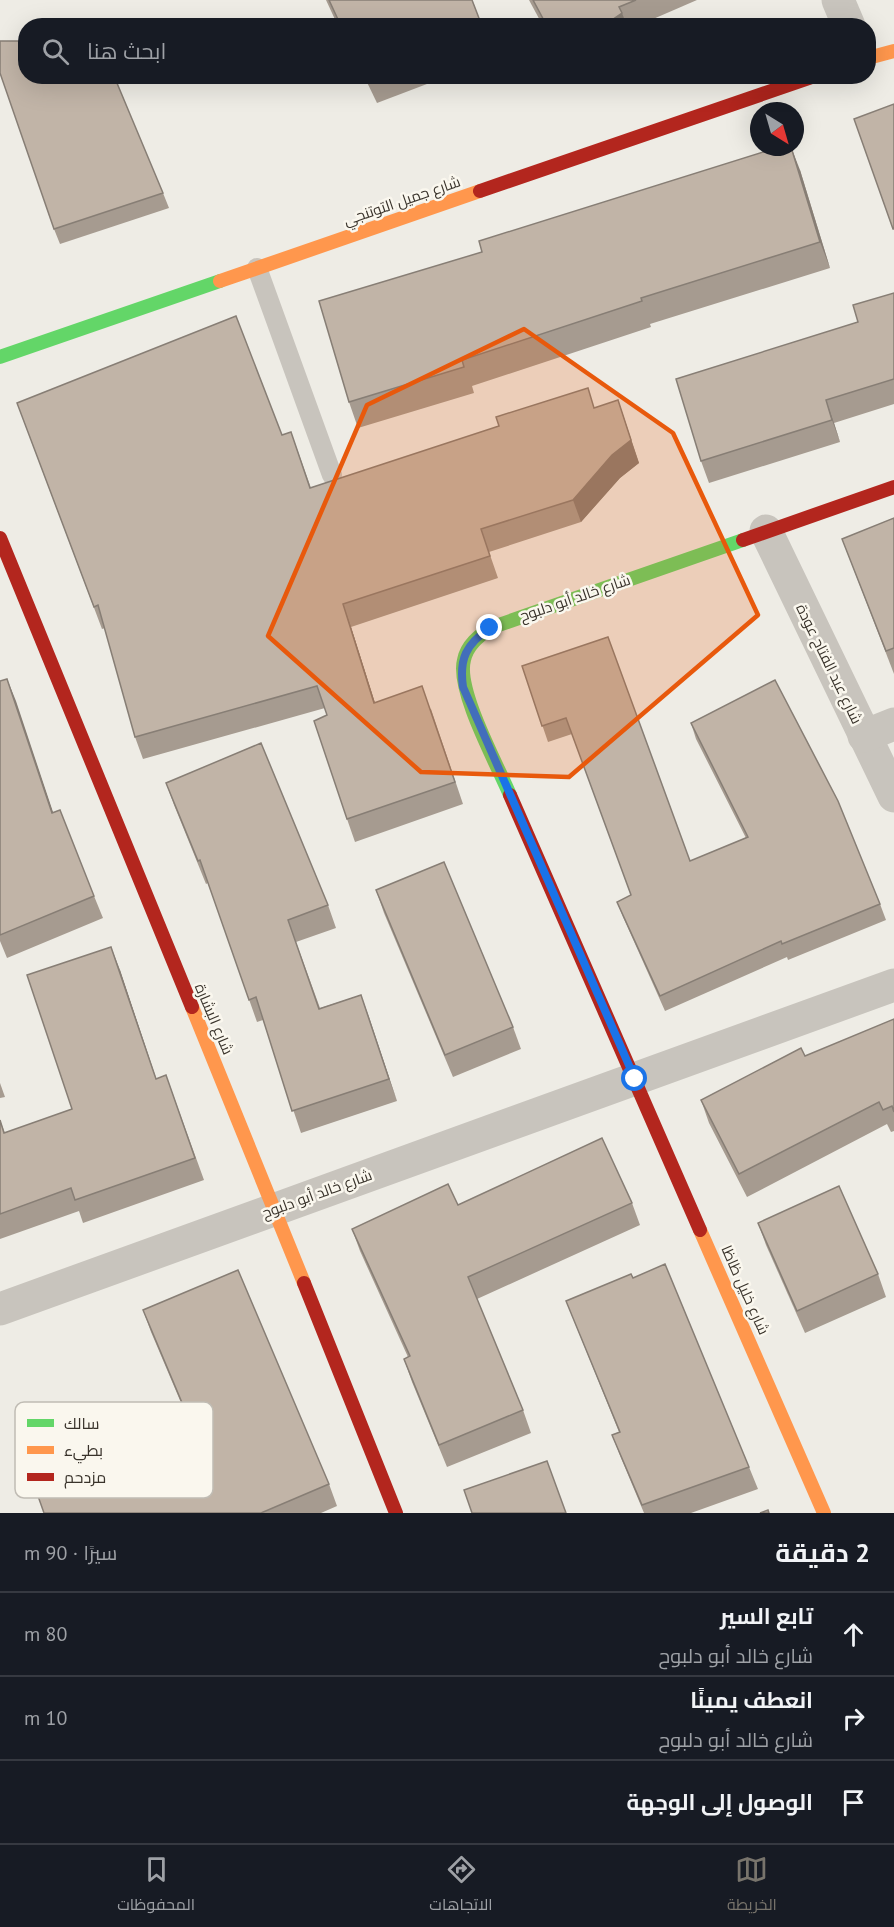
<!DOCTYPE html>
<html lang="ar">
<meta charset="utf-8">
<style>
body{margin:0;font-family:"PT Sans",Cairo,sans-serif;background:#20242c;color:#f1f3f6;direction:rtl}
.compass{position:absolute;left:750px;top:102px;width:54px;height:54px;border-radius:50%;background:#171b24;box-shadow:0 6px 24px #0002;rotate:143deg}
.stop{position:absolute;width:18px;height:18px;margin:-14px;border:4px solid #1a73e8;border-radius:50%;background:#fff}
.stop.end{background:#1a73e8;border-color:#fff;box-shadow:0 2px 6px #0008}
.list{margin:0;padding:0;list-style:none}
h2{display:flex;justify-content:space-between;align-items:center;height:78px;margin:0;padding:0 24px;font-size:26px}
h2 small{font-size:20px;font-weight:400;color:#9ea1a6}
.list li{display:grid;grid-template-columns:39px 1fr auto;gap:18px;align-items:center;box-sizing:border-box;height:84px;padding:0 24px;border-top:2px solid #363941}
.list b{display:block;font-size:22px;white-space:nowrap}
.list p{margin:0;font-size:20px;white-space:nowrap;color:#9ea1a6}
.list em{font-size:20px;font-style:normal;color:#9ea1a6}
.icon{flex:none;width:33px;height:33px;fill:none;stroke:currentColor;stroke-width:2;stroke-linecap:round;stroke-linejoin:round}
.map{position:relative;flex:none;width:894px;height:1513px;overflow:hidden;direction:ltr}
.search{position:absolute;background:#171b24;box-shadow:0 6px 24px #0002;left:18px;right:18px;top:18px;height:66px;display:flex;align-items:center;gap:15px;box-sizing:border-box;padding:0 21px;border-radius:24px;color:#9ea1a6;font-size:22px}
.sheet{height:330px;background:#171b24}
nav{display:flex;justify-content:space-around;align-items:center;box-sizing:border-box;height:84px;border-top:2px solid #363941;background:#171b24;font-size:16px;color:#9ea1a6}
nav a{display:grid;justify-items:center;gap:3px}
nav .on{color:#78746c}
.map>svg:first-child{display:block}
</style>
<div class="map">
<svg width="894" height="1513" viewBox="0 0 894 1513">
<rect width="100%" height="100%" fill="#eeece5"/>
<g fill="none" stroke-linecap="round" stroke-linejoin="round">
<!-- lane -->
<polyline stroke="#c8c4bd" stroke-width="20" points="257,268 332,475"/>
<!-- street -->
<g stroke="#c8c4bd" stroke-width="33">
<polyline points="838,0 849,26"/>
<polyline points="766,531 894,796"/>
<polyline points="864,736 894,724"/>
<polyline points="0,1309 894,985"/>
</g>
<!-- fast -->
<g stroke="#63d668" stroke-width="14">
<polyline points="0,357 220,281"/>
<path d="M510,795c-13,-31 -54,-105 -46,-135 3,-15 15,-24 26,-32l253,-88"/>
</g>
<!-- slow -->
<g stroke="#ff974d" stroke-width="14">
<polyline points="868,58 894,51"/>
<polyline points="220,281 480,191"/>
<polyline points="192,1007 304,1283"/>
<polyline points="700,1230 824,1513"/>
</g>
<!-- jam -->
<g stroke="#b3261e" stroke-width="14">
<polyline points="480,191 815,76"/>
<polyline points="0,538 192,1007"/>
<polyline points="743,540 894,487"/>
<polyline points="510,795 700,1230"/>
<polyline points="304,1283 396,1513"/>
</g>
</g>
<!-- wall -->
<g fill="#a69b90">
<polygon points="326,0 472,0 482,26 338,26"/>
<polygon points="529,0 697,0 637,26 543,26"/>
<polygon points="364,76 448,76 377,103"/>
<polygon points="800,170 830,268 650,324 651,327 472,386 474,393 358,428 349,402"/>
<polygon points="163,193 169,208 60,244 54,229"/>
<polygon points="894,293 894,404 834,423 840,442 709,483 701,461 858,322"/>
<polygon points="618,400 639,463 620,478 581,522 489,552 498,578 351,627 375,703 431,709 463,804 355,842 347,819 327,715 325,708 143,759 135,737 105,628 102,629 17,403 282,435 291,432 311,488 595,408"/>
<polygon points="894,518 894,674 842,539"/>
<polygon points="522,666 690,861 746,838 696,739 691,723 880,904 886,920 788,960 787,957 665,1011 623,917 617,902 631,895 572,734 548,742"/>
<polygon points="7,679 53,813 94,896 103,918 7,958 0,941 0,681"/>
<polygon points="166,783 328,905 336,928 296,942 320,1008 361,995 397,1101 301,1133 263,1020 257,1022 208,883 206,884 174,805"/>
<polygon points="376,890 513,1027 521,1049 453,1077 384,913"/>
<polygon points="120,970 156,1079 166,1075 204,1180 83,1223 79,1211 0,1239 0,1120 5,1133 72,1109"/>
<polygon points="894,1019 894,1131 891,1132 887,1124 747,1197 709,1123 701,1100"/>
<polygon points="0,1083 5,1097 0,1098"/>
<polygon points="632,1203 640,1225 477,1299 523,1410 531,1433 447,1467 412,1382 404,1359 408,1357 360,1251 352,1229 458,1205"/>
<polygon points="758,1223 878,1274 886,1297 805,1333 766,1245"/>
<polygon points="566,1301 749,1467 758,1489 691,1513 644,1513 621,1458 612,1435 619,1432"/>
<polygon points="143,1310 329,1484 337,1506 321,1513 44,1513 190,1424 151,1332"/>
</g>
<!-- shaded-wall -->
<g fill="#877e75">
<polygon points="622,13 627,26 603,26"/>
<polygon points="791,147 800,170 830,268 820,242"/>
<polygon points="618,400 639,463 620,478 581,522 573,500"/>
<polygon points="826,400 834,423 840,442 832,420"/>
<polygon points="343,604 351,627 382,725 374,703"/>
<polygon points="7,679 16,701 61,836 52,813"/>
<polygon points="111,947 120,970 164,1102 156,1079"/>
<polygon points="361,995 369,1017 397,1101 389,1079"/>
</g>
<!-- building -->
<g fill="#c1b4a7" stroke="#877e75" stroke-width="1.5">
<polygon points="329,0 472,0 482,26 341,26"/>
<polygon points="533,0 636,0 619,7 622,13 603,26 547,26"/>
<polygon points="0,41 26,41 26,76 114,76 163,193 54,229 0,73"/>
<polygon points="366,76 379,76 368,80"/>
<polygon points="894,104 894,229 893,229 854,119"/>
<polygon points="779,147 791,147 820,242 641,298 642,301 462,360 464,367 349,402 319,301 482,252 479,241"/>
<polygon points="894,293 894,379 826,400 832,420 701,461 676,379 858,322 853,305"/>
<polygon points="236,316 282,435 291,432 310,488 499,426 496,417 588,388 594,408 618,400 631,440 612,455 573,500 481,529 490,556 343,604 374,703 422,686 455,782 347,819 314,721 327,715 317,686 135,737 98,605 94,607 17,403"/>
<polygon points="894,518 894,648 886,651 842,539"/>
<polygon points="608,637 690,861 748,837 691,723 775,680 838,801 880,904 782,944 781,941 660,996 617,902 631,895 566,718 542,726 522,666"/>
<polygon points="7,679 52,813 60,810 94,896 0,935 0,681"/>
<polygon points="261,743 328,905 288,920 319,1009 361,995 389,1079 292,1111 256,997 249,1000 200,860 198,861 166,783"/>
<polygon points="444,862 513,1027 445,1055 376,890"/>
<polygon points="111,947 156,1079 166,1075 195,1158 75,1200 71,1188 0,1214 0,1120 4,1133 72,1109 27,975"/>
<polygon points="894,1019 894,1112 892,1106 883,1110 879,1102 739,1174 701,1100 801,1048 805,1056"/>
<polygon points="602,1138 632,1203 468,1277 523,1410 439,1445 404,1359 410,1356 352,1229 448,1184 458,1205"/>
<polygon points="839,1186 878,1274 797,1311 758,1223"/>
<polygon points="665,1264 749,1467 642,1505 612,1435 620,1432 566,1301 631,1274 633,1278"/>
<polygon points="238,1270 329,1484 261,1513 44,1513 33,1482 191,1424 143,1310"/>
<polygon points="547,1461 566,1513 472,1513 464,1490"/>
<polygon points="768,1510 769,1513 760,1513"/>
</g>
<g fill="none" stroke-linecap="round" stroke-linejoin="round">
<!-- route -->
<path stroke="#1a73e8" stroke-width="8" d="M490,628c-24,16 -31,31 -27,59l172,392"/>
</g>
<!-- marked area -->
<path fill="#e8590c" fill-opacity="0.2" stroke="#e8590c" stroke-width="4.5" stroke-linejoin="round" d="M524,329l149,104 85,182 -189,162 -148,-5 -153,-136 99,-231z"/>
<g text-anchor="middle" stroke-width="5" stroke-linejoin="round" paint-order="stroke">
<!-- street labels -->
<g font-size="15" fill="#39332b" stroke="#faf7ee">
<text transform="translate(402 201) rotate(-19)" y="5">شارع جميل التوتنجي</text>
<text transform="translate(575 598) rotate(-19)" y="5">شارع خالد أبو دلبوح</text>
<text transform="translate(829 664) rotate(64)" y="5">شارع عبد الفتاح عودة</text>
<text transform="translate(214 1019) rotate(67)" y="5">شارع البشارة</text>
<text transform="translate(317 1194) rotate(-20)" y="5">شارع خالد أبو دلبوح</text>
<text transform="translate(745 1290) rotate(66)" y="5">شارع خليل ظاظا</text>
</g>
</g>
<!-- legend -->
<rect x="15" y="1402" width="198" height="96" rx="9" fill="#faf7ee" stroke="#c0bcb4" stroke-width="1.5"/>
<rect x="27" y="1419" width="27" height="8" fill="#63d668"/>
<rect x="27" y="1446" width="27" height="8" fill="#ff974d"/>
<rect x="27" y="1473" width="27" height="8" fill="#b3261e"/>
<g font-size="16" fill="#39332b">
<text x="64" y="1429">سالك</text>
<text x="64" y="1456">بطيء</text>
<text x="64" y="1483">مزدحم</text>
</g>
</svg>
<svg class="compass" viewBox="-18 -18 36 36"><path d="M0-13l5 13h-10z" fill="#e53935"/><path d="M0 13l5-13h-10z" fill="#9ea1a6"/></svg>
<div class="stop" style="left:635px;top:1079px"></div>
<div class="stop end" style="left:490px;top:628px"></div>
<div class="search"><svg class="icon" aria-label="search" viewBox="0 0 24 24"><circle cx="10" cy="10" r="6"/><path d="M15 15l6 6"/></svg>ابحث هنا</div>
</div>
<section class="sheet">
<h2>2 دقيقة<small>سيرًا · 90 m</small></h2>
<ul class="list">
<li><svg class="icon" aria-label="ahead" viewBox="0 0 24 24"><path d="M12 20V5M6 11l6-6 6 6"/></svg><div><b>تابع السير</b><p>شارع خالد أبو دلبوح</p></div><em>80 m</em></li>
<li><svg class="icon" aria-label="right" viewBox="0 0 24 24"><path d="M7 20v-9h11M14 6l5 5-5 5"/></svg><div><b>انعطف يمينًا</b><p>شارع خالد أبو دلبوح</p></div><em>10 m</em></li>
<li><svg class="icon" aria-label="arrive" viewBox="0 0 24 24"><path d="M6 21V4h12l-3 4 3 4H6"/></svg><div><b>الوصول إلى الوجهة</b></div></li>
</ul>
</section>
<nav>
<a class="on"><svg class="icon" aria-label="map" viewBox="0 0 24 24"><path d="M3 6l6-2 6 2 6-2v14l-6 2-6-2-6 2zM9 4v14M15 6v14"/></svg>الخريطة</a>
<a><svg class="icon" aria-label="directions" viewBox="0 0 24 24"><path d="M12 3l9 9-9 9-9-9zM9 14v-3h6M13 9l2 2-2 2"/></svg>الاتجاهات</a>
<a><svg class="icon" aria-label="saved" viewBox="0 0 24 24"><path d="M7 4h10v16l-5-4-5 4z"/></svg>المحفوظات</a>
</nav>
